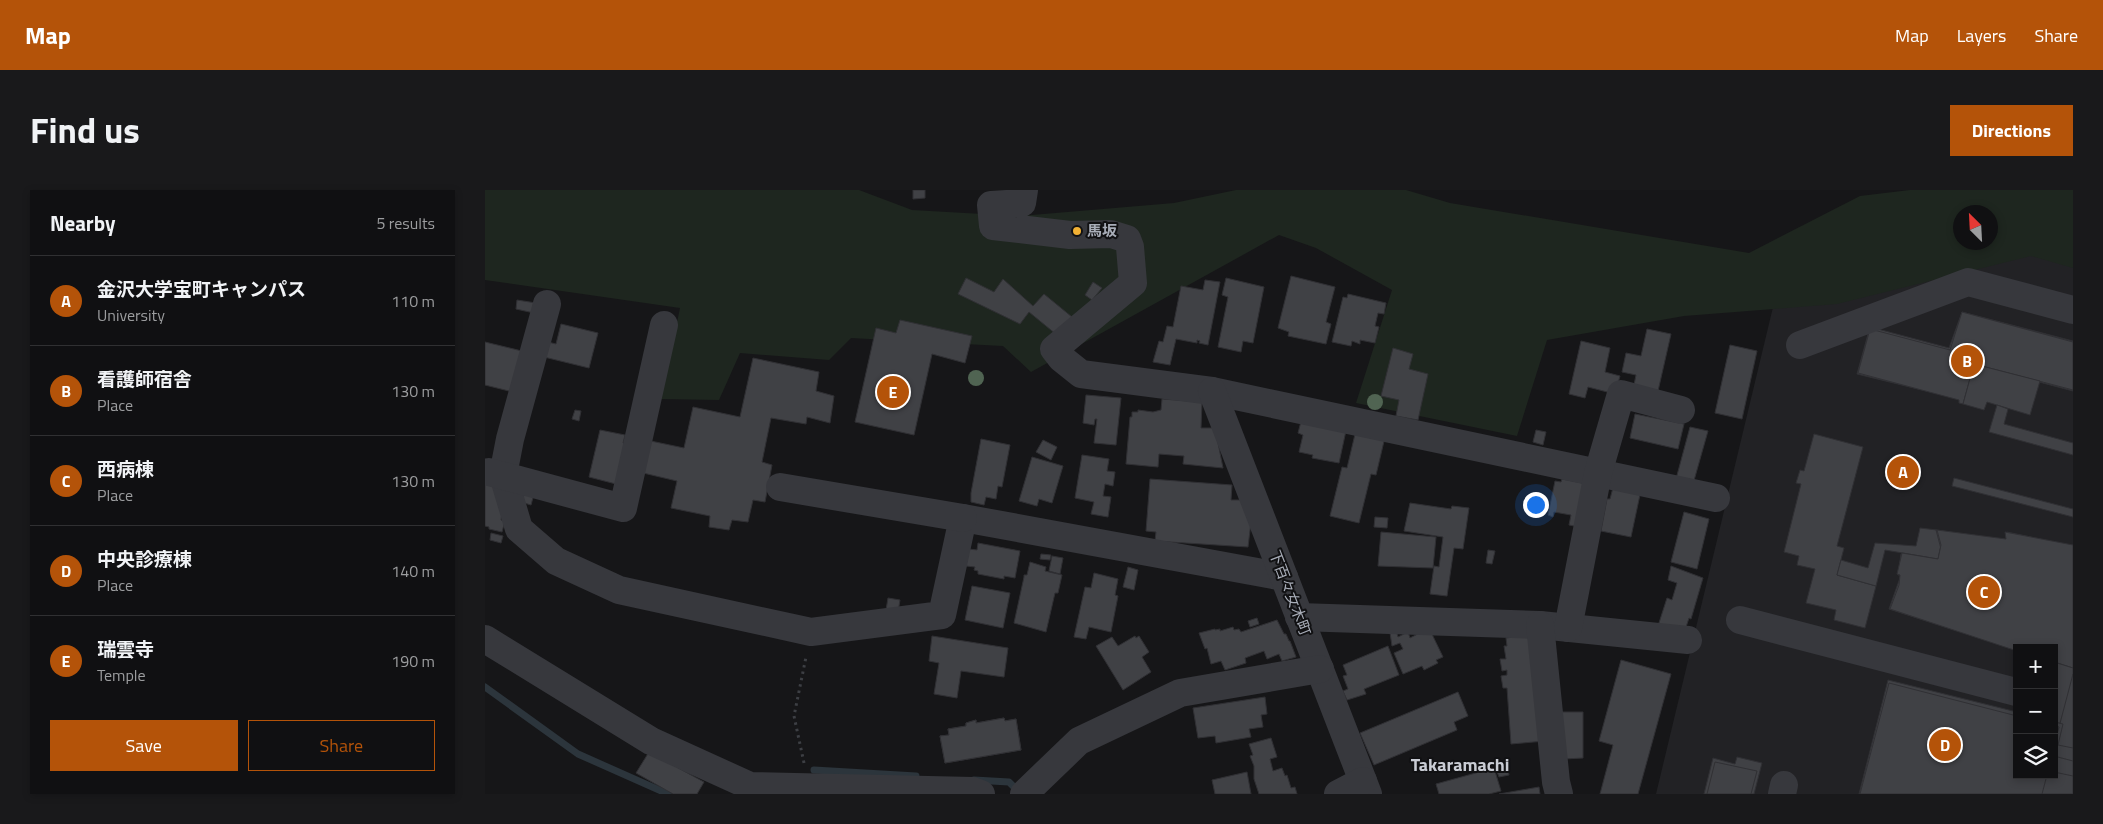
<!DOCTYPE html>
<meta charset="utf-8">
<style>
body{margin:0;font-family:"Titillium Web","Noto Sans JP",sans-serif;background:#19191b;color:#f1f3f6}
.controls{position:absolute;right:15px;bottom:15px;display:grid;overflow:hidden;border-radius:0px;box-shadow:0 2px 8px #0003}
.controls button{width:45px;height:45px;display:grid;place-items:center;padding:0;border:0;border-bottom:1px solid #303032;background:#101012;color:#f1f3f6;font:25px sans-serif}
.compass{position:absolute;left:1468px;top:15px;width:45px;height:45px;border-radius:50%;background:#101012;box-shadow:0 2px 8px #0003;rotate:336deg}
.you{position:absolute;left:1050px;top:314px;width:18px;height:18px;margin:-12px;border:4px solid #fff;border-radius:50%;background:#1a73e8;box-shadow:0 0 0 8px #1a73e833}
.badge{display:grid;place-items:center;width:32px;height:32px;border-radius:50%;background:#b45309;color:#fff;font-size:16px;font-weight:700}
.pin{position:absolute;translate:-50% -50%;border:2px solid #fff;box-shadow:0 1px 5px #0006}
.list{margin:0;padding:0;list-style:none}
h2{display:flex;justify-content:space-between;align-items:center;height:65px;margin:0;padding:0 20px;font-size:21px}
h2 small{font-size:16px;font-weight:400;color:#9c9d9f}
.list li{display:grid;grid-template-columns:32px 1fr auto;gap:15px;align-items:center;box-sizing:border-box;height:90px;padding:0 20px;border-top:1px solid #303032}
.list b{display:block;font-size:19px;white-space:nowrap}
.list p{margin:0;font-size:16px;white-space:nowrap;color:#9c9d9f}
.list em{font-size:16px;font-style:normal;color:#9c9d9f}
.actions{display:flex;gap:10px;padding:15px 20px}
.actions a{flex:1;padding:11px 0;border:1px solid #b45309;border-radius:0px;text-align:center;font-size:18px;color:#b45309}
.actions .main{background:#b45309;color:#fff}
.icon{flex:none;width:28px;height:28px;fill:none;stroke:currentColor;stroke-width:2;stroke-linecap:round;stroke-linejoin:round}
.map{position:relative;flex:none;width:1588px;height:604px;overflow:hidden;border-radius:0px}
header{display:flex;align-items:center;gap:30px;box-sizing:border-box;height:70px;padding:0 25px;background:#b45309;color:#fff}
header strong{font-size:24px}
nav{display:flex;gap:28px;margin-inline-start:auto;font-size:18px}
.intro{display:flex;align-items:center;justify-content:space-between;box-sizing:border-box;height:120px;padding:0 30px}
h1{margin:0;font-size:35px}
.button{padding:12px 22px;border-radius:0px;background:#b45309;color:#fff;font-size:18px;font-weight:700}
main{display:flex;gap:30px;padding:0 30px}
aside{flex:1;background:#101012;border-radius:0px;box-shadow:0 2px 8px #0003}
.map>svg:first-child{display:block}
</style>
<header>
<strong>Map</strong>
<nav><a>Map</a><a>Layers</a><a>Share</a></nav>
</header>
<div class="intro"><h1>Find us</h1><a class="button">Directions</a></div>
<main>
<aside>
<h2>Nearby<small>5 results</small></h2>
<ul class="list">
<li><span class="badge">A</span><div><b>金沢大学宝町キャンパス</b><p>University</p></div><em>110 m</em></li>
<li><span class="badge">B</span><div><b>看護師宿舎</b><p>Place</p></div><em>130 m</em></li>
<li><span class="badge">C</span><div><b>西病棟</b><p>Place</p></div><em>130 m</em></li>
<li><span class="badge">D</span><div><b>中央診療棟</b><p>Place</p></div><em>140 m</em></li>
<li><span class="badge">E</span><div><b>瑞雲寺</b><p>Temple</p></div><em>190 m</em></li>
</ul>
<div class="actions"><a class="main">Save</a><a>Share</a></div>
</aside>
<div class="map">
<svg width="1588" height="604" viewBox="0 0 1588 604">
<rect width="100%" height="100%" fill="#161618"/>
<!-- built -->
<path fill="#222225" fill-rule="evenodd" d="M1588,51v553h-417l118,-491 217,-61zM1532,458h37v127h-37z"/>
<!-- green -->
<path fill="#1e261f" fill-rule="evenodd" d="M0,0h374l53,20 108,6 154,-13 62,-13h170l44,13 299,50 111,-57 50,-6h163v78l-42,-12 -194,48 -153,12 -137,24 -30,96 -161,-33 36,-113 -76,-42 -37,-13 -248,137 -28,-26 -152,-8 -22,22 -89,-7 -21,47 -58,-1 19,-91 -195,-28zM1476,22h30v30h-30z"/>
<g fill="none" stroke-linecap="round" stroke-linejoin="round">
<!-- stream -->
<g stroke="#2c353c" stroke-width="7">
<polyline points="0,497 93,564 183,604"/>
<polyline points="329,580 431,586"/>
<polyline points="489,590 524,592 532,600"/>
</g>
</g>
<!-- building -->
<g fill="#404145" stroke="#303034">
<polygon points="428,0 440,0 440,8 428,9"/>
<polygon points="806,86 850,97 841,132 846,134 841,154 803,146 804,142 793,138"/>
<polygon points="481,88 509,102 518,89 548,116 559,104 587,127 572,145 544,122 535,134 473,104"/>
<polygon points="741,88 779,97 768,153 758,151 756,162 733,157 743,107 737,105"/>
<polygon points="720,90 735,92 723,155 714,153 715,151 712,150 712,153 691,149 685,175 668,172 674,151 678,152 682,136 688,137 696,96 718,100"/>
<polygon points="608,92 617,98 607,110 600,105"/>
<polygon points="863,104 901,113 899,124 893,123 890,136 894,137 890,153 875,150 875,154 867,151 866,156 847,152 858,107 862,108"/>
<polygon points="32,110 51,113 49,123 31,119"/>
<polygon points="1477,122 1588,151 1588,201 1554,192 1545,224 1501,211 1498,219 1477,213 1478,210 1372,184 1385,137 1464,158"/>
<polygon points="1477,122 1588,152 1588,200 1489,174 1478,214 1474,213 1474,210 1373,183 1385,139 1465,160"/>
<polygon points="415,130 487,146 480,173 447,164 429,245 370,232 391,138 411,143"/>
<polygon points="76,134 113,143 104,178 59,167 63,152 71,154"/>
<polygon points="1162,139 1186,144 1173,201 1149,195 1151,185 1137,182 1141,163 1156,166"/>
<polygon points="1096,151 1125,158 1120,182 1135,186 1130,204 1103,197 1100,208 1084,204"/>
<polygon points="0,152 41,162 28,202 0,195"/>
<polygon points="1245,155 1272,161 1257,229 1230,223"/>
<polygon points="908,158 928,164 924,179 943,184 933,230 911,226 914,210 896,206"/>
<polygon points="268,168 334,182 331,201 349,206 345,233 322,227 321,234 286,228 277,272 287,275 280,312 268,310 263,332 247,330 244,340 224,337 225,326 186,318 192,291 154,282 161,250 199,258 208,217 255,227"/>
<polygon points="1489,174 1555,191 1545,225 1502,212 1499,220 1478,214"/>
<polygon points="601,205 636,208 631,255 609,253 612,229 610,229 609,235 598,233"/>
<polygon points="677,209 717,212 716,238 727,238 731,243 738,278 698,274 699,266 674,264 673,277 641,274 645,227 647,227 647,222 653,222 653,220 668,222 676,220"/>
<polygon points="1512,215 1523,219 1519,234 1588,253 1588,265 1504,242"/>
<polygon points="90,220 96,221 94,231 87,229"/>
<polygon points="818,224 862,236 854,273 827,268 828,265 814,262 818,245 813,243"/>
<polygon points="1150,224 1199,234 1193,259 1145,248"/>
<polygon points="1205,237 1223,241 1208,294 1191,289"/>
<polygon points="115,240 140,245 138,253 145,255 131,294 104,287"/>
<polygon points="871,240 900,247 891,285 886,284 874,333 845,326 857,277 862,278"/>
<polygon points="1051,240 1061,242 1058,255 1048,252"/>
<polygon points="1329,244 1378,257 1352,356 1359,358 1352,385 1391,396 1380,438 1349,430 1351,420 1321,413 1330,379 1312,375 1314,366 1299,362 1316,294 1311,293 1315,280 1319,281"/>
<polygon points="496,249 525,255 517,297 513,296 511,309 501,307 499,315 486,312 486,303"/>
<polygon points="558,250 572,257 566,270 551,262"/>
<polygon points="597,265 624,269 622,281 630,282 628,296 620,294 618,306 626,307 623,327 606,324 609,312 590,308"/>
<polygon points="547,267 578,276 567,313 554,309 552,316 534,311"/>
<polygon points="1469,288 1588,319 1588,327 1467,296"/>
<polygon points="665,289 747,295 746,310 757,310 766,332 763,357 670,351 671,342 661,341"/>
<polygon points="1077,289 1107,295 1100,338 1084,335 1086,325 1069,322 1068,327 1063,325 1070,291 1076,292"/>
<polygon points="0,292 16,296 19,308 16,330 20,331 17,342 4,339 4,337 0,336"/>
<polygon points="1129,294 1156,300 1146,347 1116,341 1122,309 1125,309"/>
<polygon points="40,298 50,300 46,315 36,312"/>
<polygon points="925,313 966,319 967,316 984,318 978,359 969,358 962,406 945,404 949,376 954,377 958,347 919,341"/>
<polygon points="1199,322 1224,329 1212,379 1186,372"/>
<polygon points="890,327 903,328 902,338 889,337"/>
<polygon points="1435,338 1452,340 1456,355 1453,369 1400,360 1391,396 1352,385 1356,370 1383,378 1390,353 1431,356"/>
<polygon points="1451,340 1522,350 1522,342 1588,356 1588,477 1569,471 1569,458 1532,458 1532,460 1404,419 1416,385 1413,385 1416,364 1453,371 1456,359"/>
<polygon points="1452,340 1521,349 1520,342 1588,355 1588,478 1569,472 1569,458 1532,458 1532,461 1405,419 1414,395 1415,385 1412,384 1417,363 1453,369 1456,355"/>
<polygon points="896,342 951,347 948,378 893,376"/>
<polygon points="6,343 18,346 16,353 5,350"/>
<polygon points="493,353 535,361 530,388 519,386 519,389 493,384 493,381 489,380 490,377 481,376 484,359 492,360"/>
<polygon points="1003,360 1010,361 1007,374 1001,373"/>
<polygon points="556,364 566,365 565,370 555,369"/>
<polygon points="567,366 578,368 575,384 564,381"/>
<polygon points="545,372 561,377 560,381 577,385 573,403 570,403 561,442 529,433 539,387 539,385 542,385"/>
<polygon points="1186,376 1218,388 1206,429 1204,428 1200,440 1173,436 1182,408 1187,410 1192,393 1183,390"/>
<polygon points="643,377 653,380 649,400 638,397"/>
<polygon points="609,383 633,389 630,405 633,406 626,442 604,437 601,449 589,447 600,397 606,398"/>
<polygon points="487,396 525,403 518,438 480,430"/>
<polygon points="403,408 415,410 412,428 400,426"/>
<polygon points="772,428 774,434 765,437 763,431"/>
<polygon points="792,430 799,444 801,444 804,451 805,451 811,467 797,471 794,464 782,469 779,461 760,468 761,473 740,480 736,471 726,474 722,458 720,459 714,443 730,439 730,440 735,439 735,441 748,437 749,440 754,439 756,442"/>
<polygon points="904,436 910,436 913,447 923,442 925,448 944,438 958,467 951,470 953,473 939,480 937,476 918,484 909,463 918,459 915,453 907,456"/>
<polygon points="1052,444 1060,551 1026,554 1022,498 1018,498 1016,486 1022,485 1022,480 1017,481 1015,469 1021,469 1019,456 1022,456 1021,448"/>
<polygon points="447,446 523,458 519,487 476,481 472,508 449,504 454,473 444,471"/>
<polygon points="650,446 651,448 654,446 664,462 657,467 666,482 638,500 611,456 627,447 633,456"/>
<polygon points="903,456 914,485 879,499 881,504 862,510 858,501 863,499 858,486 862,485 858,475"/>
<polygon points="1136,470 1186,484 1153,604 1115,604 1128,555 1114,551"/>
<polygon points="1569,472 1588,478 1588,496 1578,534 1569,532"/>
<polygon points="1588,484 1588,604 1557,604 1562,585 1569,585 1569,556"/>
<polygon points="1403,490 1532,522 1532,585 1569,585 1569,532 1578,534 1573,555 1588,558 1588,604 1374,604"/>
<polygon points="1404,493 1532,526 1532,585 1562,585 1557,604 1375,604"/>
<polygon points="973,502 983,526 969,532 972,540 889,575 875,543"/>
<polygon points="780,507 782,524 776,525 778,537 764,539 766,547 731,553 730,546 713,548 708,518"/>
<polygon points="1069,522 1098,522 1098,568 1079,569"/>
<polygon points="519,528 520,531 531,529 536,560 460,573 455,546 464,545 463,539 481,536 481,533 491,530 491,533"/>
<polygon points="519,528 520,531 531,529 536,560 460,573 455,546 464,545 463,539 481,536 481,533 491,530 491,533"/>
<polygon points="1569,535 1574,537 1569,556"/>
<polygon points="786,548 792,567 785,569 788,581 797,578 800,586 802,585 806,598 810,597 812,604 774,604 769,589 769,576 765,566 768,565 764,554"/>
<polygon points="164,562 219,592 212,604 188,604 151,583"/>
<polygon points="1569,566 1588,571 1588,586 1569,582"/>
<polygon points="1252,567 1277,573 1269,604 1219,604 1228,568 1250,574"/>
<polygon points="1230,572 1272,581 1266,604 1222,604"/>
<polygon points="1022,576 1024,585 1014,587 1011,579"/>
<polygon points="1009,578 1016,601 1004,604 954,604 951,594"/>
<polygon points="762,582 766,604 730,604 727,590"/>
<polygon points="1054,597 1055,604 1014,604"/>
</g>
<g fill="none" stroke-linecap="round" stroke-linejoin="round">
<!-- path -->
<polyline stroke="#3d3f44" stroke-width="3" stroke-dasharray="2.5 4" stroke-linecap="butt" points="319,573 309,526 321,467"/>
<!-- minor -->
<g stroke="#37383d" stroke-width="28">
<polyline points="539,0 537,13 506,15 508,36 585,45 626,44 642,49 645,57 648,93 569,159 576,168 596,184 727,201 1231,308"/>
<polyline points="62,114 25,249 18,285 34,339 71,371 134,400 326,442 457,425 478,328 799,387"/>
<polyline points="1315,155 1483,92 1588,120"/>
<polyline points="727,201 883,604"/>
<polyline points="4,282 138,318 179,135"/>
<polyline points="295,297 478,328"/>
<polyline points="814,427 1055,435 1203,450"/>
<polyline points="1255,430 1531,502"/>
<polyline points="1055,435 1071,592 1074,604"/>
<polyline points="1083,438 1113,283 1136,204 1196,220"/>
<polyline points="0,449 166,551 265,596 488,601 496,604"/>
<polyline points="539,604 594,551 695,503 835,479"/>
<polyline points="853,604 878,591"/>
<polyline points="1297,604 1299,595"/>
</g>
</g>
<!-- trees -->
<g fill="#506452">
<circle cx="491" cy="188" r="8"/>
<circle cx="890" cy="212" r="8"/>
</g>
<!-- markers -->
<circle fill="#f2b134" stroke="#111113" stroke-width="2" cx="592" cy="41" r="5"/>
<g text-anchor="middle" stroke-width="4" stroke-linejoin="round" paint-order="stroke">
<!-- poi labels -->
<g font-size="15" font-weight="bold" fill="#a8adb8" stroke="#111113" text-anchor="start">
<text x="602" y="46">馬坂</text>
</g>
<!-- street labels -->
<g font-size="15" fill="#a8adb8" stroke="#111113">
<text transform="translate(805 403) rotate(69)" y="5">下百々女木町</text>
</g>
<!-- quarter labels -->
<g font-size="18" font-weight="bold" fill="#c9ccd4" stroke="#111113">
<text x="975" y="581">Takaramachi</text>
</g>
</g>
</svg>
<div class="controls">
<button>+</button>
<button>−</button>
<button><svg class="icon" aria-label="layers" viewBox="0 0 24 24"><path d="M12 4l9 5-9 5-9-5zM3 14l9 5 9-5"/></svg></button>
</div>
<svg class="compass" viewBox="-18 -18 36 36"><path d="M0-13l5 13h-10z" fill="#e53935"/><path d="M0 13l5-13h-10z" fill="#9c9d9f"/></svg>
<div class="you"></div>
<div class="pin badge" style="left:1418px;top:282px">A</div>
<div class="pin badge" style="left:1482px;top:171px">B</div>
<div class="pin badge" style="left:1499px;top:402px">C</div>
<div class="pin badge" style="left:1460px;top:555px">D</div>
<div class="pin badge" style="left:408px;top:202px">E</div>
</div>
</main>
